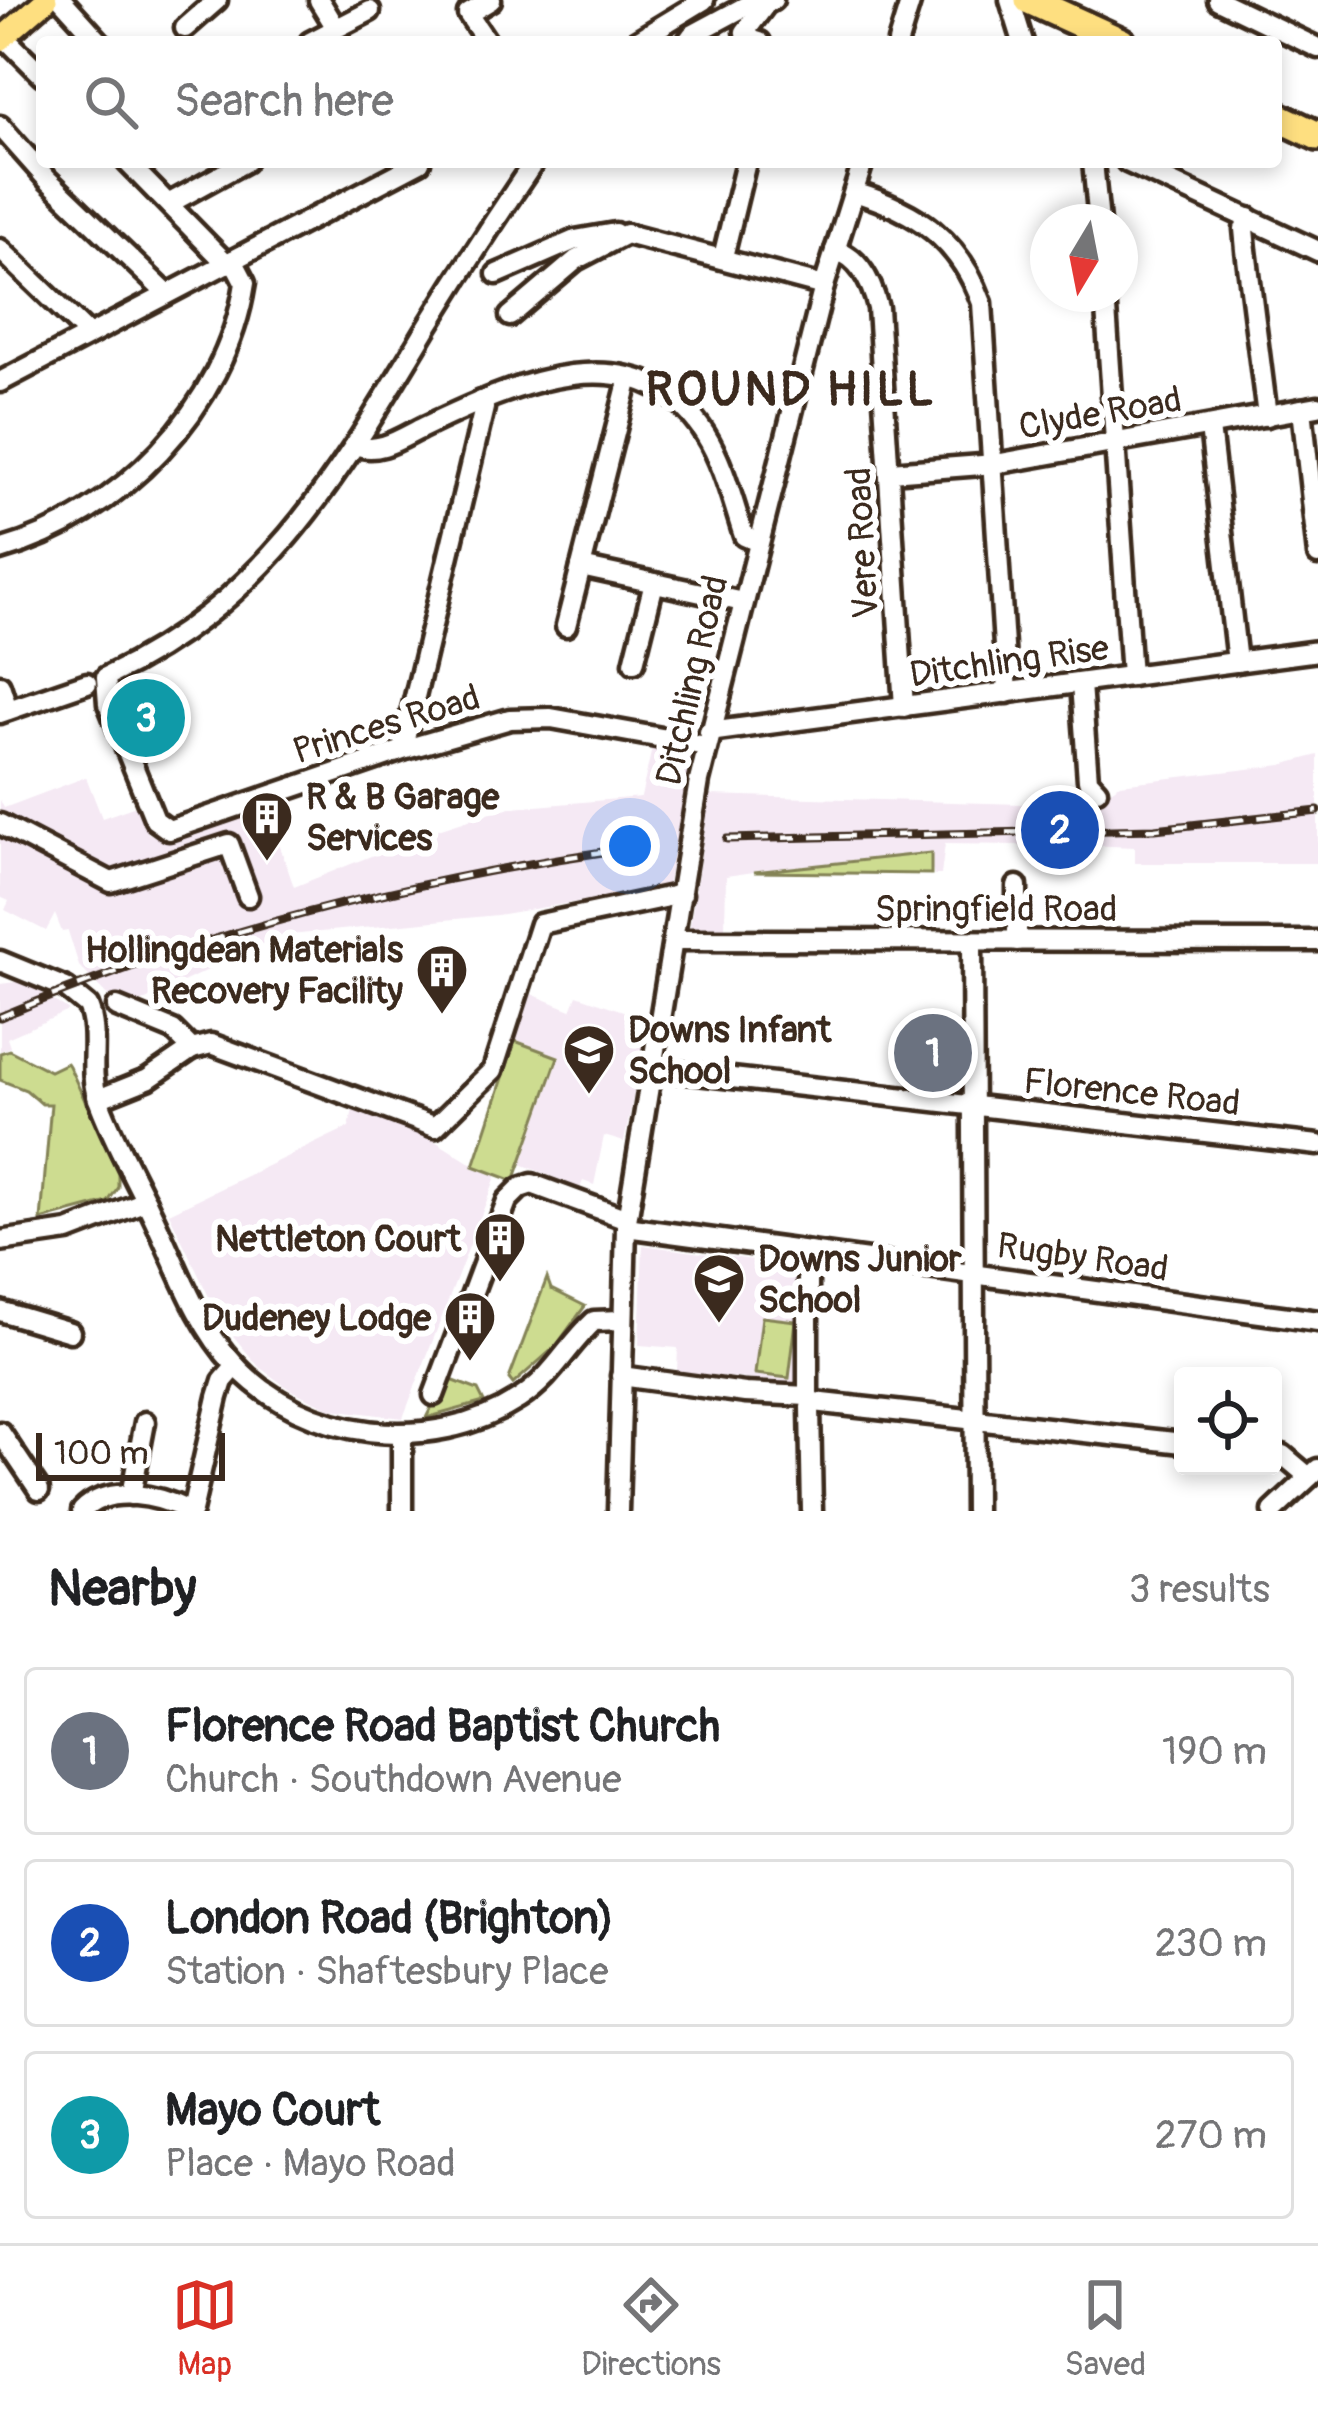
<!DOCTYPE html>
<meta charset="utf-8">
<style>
body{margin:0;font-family:Pangolin,sans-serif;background:#f2f2f2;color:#202124}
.controls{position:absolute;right:36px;bottom:36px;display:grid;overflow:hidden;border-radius:12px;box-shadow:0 6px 18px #0003}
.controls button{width:108px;height:108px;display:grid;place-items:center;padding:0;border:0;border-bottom:3px solid #e0e0e0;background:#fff;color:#202124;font:60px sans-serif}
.compass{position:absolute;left:1030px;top:204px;width:108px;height:108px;border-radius:50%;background:#fff;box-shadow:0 6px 18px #0003;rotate:190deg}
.scale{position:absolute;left:36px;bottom:30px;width:189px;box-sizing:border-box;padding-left:12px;border:6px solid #3b2a1e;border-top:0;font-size:33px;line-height:42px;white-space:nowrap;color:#3b2a1e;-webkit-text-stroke:9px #fff;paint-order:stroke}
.you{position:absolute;left:630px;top:846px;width:42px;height:42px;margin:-30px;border:9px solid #fff;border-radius:50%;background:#1a73e8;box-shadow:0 0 0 18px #1a73e833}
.badge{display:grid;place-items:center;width:78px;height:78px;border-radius:50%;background:#d93025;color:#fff;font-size:39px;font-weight:700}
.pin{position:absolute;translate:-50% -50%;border:6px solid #fff;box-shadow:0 3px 12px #0006}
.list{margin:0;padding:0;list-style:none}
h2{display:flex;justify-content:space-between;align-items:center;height:156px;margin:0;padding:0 48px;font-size:51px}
h2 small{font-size:39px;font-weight:400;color:#757577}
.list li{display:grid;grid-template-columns:78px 1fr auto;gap:36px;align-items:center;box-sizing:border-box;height:168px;margin:0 24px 24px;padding:0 24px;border:3px solid #e0e0e0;border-radius:12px}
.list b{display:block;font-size:45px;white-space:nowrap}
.list p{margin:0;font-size:39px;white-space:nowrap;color:#757577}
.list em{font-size:39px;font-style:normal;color:#757577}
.icon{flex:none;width:66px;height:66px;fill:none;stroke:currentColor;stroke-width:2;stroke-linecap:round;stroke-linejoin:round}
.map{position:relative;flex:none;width:1318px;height:1511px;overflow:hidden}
.search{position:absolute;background:#fff;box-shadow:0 6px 18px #0003;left:36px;right:36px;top:36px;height:132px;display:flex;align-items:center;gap:30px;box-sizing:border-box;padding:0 42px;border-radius:12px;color:#757577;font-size:45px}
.sheet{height:732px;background:#fff}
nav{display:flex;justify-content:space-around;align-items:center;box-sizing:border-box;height:168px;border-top:3px solid #e0e0e0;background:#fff;font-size:33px;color:#757577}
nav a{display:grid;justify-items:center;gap:6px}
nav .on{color:#d93025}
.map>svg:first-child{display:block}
</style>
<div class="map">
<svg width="1318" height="1511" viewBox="0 0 1318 1511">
<rect width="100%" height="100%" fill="#fff"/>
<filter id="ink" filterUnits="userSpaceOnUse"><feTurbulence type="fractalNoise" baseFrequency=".00833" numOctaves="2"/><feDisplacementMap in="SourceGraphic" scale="24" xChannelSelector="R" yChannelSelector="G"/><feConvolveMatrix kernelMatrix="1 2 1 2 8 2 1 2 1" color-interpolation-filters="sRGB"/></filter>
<g filter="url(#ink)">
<!-- built -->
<g fill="#f5e9f4">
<polygon points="652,748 692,756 667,887 497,915 279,936 135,1005 107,995 79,966 68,931 62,932 55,914 46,931 5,910 9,901 0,897 0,800 4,808 86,777 102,818 136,806 148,833 168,842 267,809 294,887 438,829 501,809 641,797"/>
<polygon points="1318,755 1318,863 1135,863 1135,847 1036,843 1028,850 1018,845 945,844 941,875 934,875 933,870 919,870 918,875 754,872 726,876 725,929 693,931 690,926 710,795 1056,805 1077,791 1109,791 1120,784 1282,765"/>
<polygon points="24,981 69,1011 7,1038 10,1047 0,1051 0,984"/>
<polygon points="529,993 571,1010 577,995 649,1020 624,1142 604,1136 594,1185 583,1181 580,1188 521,1164 557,1058 515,1041"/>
<polygon points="354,1105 411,1126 475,1166 497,1174 403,1418 331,1409 289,1389 259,1367 220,1320 169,1213 349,1127"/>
<polygon points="643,1245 797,1266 799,1385 677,1371 678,1348 639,1345"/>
</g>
<!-- green -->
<g fill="#cddc90" stroke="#848357" stroke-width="3">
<polygon points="931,853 931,874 754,872"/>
<polygon points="515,1041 558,1057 514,1181 474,1166"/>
<polygon points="9,1050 50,1071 67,1063 69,1066 118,1173 118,1187 108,1202 41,1220 51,1104 42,1104 26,1090 0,1080 0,1053"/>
<polygon points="547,1278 551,1289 585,1306 556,1346 513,1384 509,1379"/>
<polygon points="762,1317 796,1321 789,1378 755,1374"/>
<polygon points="446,1378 478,1390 484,1402 426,1418"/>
</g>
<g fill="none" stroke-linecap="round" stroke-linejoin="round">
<!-- minor casing -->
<g stroke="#3b2a1e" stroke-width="27">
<g id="minor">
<polyline points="62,0 100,42"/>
<polyline points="319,0 336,28"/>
<polyline points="1010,0 1023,42"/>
<polyline points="1218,0 1318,48"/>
<polyline points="185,28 217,0"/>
<polyline points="4,37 42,75"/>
<polyline points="310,42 370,11"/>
<polyline points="487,42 468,14 491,0"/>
<polyline points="635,42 704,0"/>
<polyline points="687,42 692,35 757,0"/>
<polyline points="760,42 750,39 745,32 766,4 773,0"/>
<polyline points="898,42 911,0"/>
<polyline points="0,126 47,179 167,294"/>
<polyline points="127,162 227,264"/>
<path d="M534,162c-36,53 -71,107 -105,162 -89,148 -160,276 -323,353l2,27 47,116 14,10 237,-81 104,-30 41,-1 155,28"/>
<polyline points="1093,162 1099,222"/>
<polyline points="1127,162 1318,251"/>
<path d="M854,192c63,19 105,47 128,111l25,390"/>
<polyline points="170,203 245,162"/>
<polyline points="1249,218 1244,229 1246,250 1267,416"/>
<polyline points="0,249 89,335"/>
<path d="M835,250c26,8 37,34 43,58l26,399"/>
<polyline points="723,257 746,162"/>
<polyline points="497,274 575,240 615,233"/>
<polyline points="1105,294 1131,676"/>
<polyline points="510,316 576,260 626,234 824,286"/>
<polyline points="0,382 420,162"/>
<polyline points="1302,409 1318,555"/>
<polyline points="1210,427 1237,662"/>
<path d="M356,445c23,10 47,-8 68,-18 86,-41 214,-100 281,7 19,30 28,69 39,102l14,6"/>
<polyline points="890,472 995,464 1318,406"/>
<path d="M0,550c119,-33 226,-142 245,-267l-12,-23"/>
<polyline points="581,567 743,602"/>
<polyline points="566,626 629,378"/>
<polyline points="634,663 654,583"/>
<polyline points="1081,684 1088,780 1097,790"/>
<polyline points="0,685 8,710"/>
<polyline points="0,713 87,683"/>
<polyline points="709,732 1318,651"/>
<polyline points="406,749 404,743 484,408 480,401"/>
<polyline points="0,824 111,882 229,844 248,896"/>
<polyline points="1017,886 1017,941"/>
<polyline points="674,940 1318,941"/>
<polyline points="972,942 975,1511"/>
<path d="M0,961l66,27 22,18c12,29 0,61 9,90 14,40 36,78 54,116 25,51 44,110 83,152 71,77 198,91 285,35 35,-23 47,-52 75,-78l27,-1"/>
<polyline points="117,1007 173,1030 192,1049 211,1044 435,1127 493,1070 540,924 682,894"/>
<polyline points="653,1069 1318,1145"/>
<polyline points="98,1099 148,1079 192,1049"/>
<polyline points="626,1227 1318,1321"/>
<polyline points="0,1241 68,1231 146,1201"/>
<polyline points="0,1311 70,1332"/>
<polyline points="621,1376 745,1393 808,1396 808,1252"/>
<polyline points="434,1395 507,1201 520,1188 532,1184 627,1219"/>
<polyline points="0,1432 39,1490"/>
<polyline points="1273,1453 1283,1455 1309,1477"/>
<polyline points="131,1495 145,1422"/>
<path d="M82,1511c26,-27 76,-16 107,0"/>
<polyline points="192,1511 218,1397 223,1381 236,1366"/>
<polyline points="402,1511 402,1434"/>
<polyline points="618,1511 626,1227 699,781 824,286 863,162"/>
<polyline points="812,1511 810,1407 814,1402 1183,1443"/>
<polyline points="1273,1511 1318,1469"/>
</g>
</g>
<!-- major casing -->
<g stroke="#3b2a1e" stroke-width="30">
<polyline id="major" points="0,40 46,0"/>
</g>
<!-- highway casing -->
<g stroke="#3b2a1e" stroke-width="36">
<g id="highway">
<polyline points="1029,0 1121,42"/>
<polyline points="1276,116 1318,136"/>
</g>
</g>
<!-- minor -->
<use href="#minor" stroke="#fff" stroke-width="18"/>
<!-- major -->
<use href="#major" stroke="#fedf80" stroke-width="21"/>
<!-- highway -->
<use href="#highway" stroke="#fedf80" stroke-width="27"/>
<!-- rail casing -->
<g stroke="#3b2a1e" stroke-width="9">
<g id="rail">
<polyline points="727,839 1155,829 1318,811"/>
<path d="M0,1017c200,-84 407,-137 622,-168"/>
</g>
</g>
<!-- rail -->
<use href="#rail" stroke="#fff" stroke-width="4.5" stroke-dasharray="14" stroke-linecap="butt"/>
</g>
</g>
<!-- icons -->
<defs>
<g id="building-pin" transform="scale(2.7)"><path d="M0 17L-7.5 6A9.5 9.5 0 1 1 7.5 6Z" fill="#3b2a1e" stroke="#fff"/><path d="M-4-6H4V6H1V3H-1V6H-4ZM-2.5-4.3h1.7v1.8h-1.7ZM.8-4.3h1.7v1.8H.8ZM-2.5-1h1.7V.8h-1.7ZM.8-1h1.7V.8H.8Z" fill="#fff"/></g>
<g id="school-pin" transform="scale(2.7)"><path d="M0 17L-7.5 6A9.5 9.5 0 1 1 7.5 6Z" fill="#3b2a1e" stroke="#fff"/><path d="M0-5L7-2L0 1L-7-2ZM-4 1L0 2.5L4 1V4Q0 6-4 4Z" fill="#fff"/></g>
</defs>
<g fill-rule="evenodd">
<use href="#building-pin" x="267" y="817"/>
<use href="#building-pin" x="442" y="970"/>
<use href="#school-pin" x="589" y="1050"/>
<use href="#building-pin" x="500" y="1238"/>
<use href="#school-pin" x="719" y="1279"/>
<use href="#building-pin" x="470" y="1317"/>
</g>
<g text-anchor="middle" stroke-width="12" stroke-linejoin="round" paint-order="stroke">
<!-- street labels -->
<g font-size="36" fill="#3b2a1e" stroke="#fff">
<text transform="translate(1100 412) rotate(-10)" y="13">Clyde Road</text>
<text transform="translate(861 543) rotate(-93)" y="13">Vere Road</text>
<text transform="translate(1009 660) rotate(-8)" y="13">Ditchling Rise</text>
<text transform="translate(691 680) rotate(-77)" y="13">Ditchling Road</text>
<text transform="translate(386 723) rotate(-17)" y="13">Princes Road</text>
<text x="996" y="921">Springfield Road</text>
<text transform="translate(1132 1091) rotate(6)" y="13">Florence Road</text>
<text transform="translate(1083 1256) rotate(8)" y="13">Rugby Road</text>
</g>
<!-- poi labels -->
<g font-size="36" font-weight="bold" fill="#3b2a1e" stroke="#fff" text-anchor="start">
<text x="306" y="809">R &amp; B Garage<tspan x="306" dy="41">Services</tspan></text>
<text x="403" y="962" text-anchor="end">Hollingdean Materials<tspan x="403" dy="41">Recovery Facility</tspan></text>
<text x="628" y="1042">Downs Infant<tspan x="628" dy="41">School</tspan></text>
<text x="461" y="1251" text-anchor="end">Nettleton Court</text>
<text x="758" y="1271">Downs Junior<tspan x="758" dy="41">School</tspan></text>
<text x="431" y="1330" text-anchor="end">Dudeney Lodge</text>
</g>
<!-- district labels -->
<g font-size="48" font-weight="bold" letter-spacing="3" fill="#3b2a1e" stroke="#fff">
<text x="791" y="405">ROUND HILL</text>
</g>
</g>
</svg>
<div class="controls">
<button><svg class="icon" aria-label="locate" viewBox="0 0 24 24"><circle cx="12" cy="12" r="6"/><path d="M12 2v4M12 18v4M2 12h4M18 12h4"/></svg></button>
</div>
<svg class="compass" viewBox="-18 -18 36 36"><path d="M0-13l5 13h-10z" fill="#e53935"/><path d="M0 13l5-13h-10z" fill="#757577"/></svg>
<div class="scale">100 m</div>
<div class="you"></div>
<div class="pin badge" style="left:933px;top:1053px;background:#6b7280">1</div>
<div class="pin badge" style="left:1060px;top:830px;background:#1a4fb4">2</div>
<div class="pin badge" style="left:146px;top:718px;background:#0f9aa8">3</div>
<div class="search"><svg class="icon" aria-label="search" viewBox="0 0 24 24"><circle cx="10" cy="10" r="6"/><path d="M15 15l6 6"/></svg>Search here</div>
</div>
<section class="sheet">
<h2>Nearby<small>3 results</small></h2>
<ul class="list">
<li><span class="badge" style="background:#6b7280">1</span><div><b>Florence Road Baptist Church</b><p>Church · Southdown Avenue</p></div><em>190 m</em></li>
<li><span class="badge" style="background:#1a4fb4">2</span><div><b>London Road (Brighton)</b><p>Station · Shaftesbury Place</p></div><em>230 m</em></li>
<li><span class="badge" style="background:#0f9aa8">3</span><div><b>Mayo Court</b><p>Place · Mayo Road</p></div><em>270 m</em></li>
</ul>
</section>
<nav>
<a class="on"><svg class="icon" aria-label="map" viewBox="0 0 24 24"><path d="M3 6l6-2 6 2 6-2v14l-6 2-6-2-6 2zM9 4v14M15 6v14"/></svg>Map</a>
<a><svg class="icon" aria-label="directions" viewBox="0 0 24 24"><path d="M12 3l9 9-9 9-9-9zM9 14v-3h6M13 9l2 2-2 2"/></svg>Directions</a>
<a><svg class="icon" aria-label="saved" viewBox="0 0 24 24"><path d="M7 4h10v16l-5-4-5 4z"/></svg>Saved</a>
</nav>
